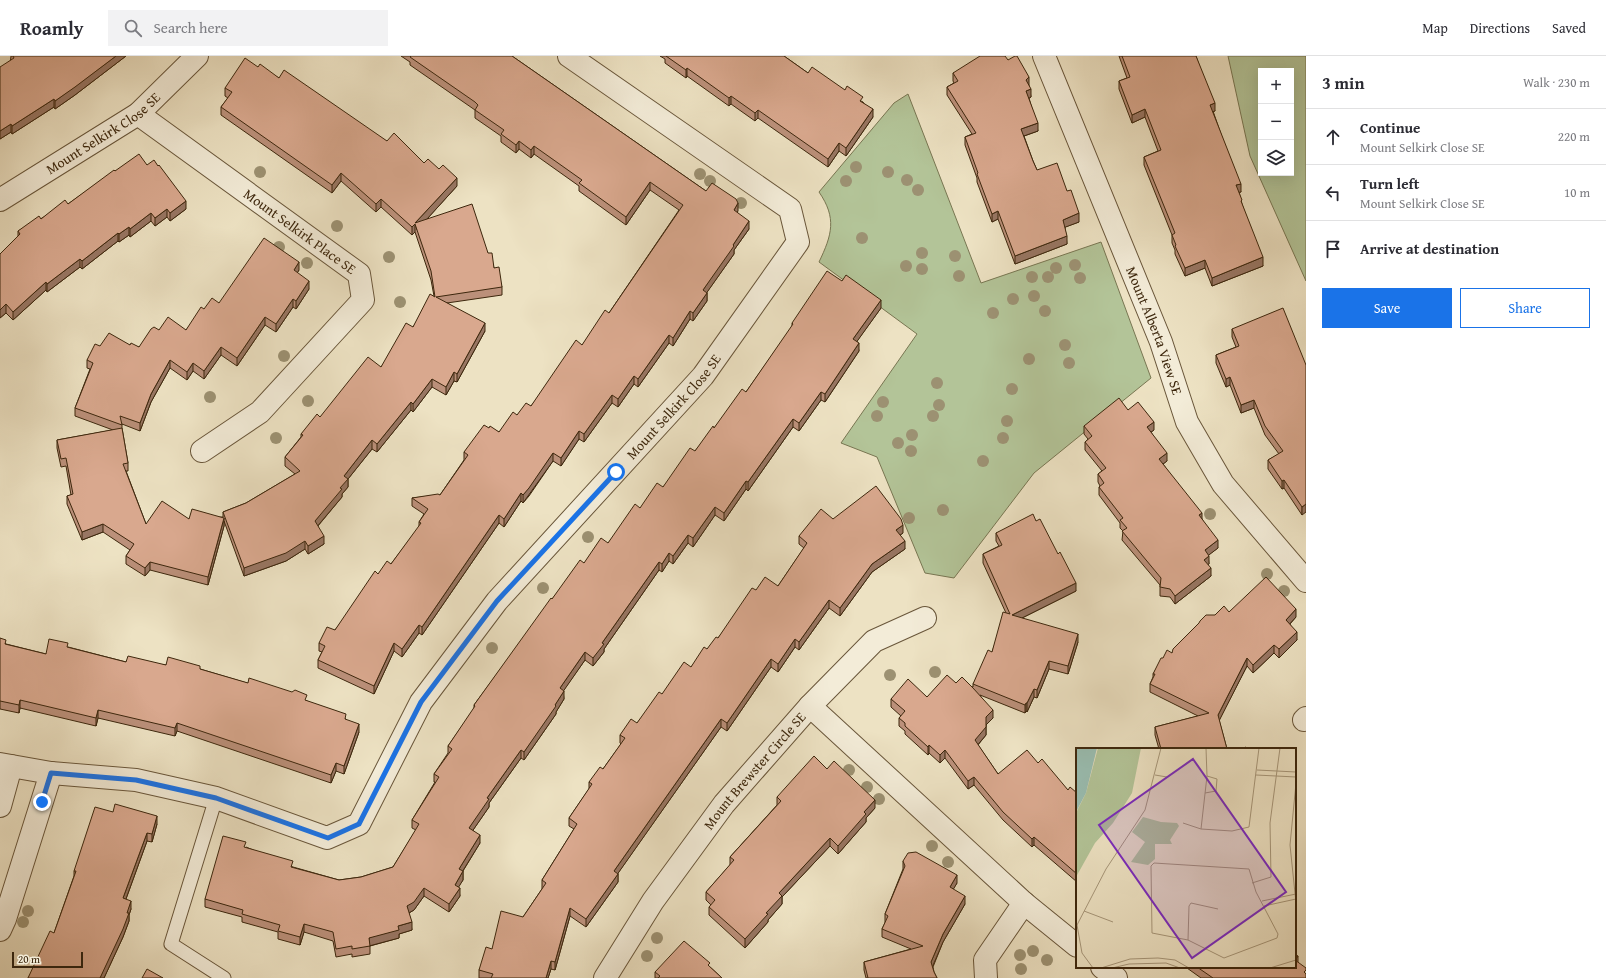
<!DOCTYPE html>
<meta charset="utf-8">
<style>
body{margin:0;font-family:"Gentium Book Plus",serif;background:#f2f2f3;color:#2b2b33}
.controls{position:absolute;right:12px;top:12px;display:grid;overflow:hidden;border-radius:0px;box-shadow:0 4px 16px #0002}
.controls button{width:36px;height:36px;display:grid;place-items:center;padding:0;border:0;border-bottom:1px solid #e1e1e2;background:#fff;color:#2b2b33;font:20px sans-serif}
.scale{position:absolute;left:12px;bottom:10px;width:71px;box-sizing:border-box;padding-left:4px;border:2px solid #3d270d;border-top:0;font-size:11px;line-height:14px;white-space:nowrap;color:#3d270d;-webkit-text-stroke:3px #f3ecd8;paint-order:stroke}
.stop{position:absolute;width:12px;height:12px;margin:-9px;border:3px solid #1a73e8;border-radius:50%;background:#fff}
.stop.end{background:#1a73e8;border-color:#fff;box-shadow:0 1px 4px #0008}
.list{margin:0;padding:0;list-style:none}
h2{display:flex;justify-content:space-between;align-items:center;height:52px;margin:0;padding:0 16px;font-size:17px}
h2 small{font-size:13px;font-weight:400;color:#7c7c81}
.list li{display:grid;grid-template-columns:26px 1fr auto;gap:12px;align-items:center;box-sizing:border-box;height:56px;padding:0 16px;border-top:1px solid #e1e1e2}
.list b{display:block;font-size:15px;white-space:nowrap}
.list p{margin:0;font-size:13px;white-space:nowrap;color:#7c7c81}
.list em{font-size:13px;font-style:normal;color:#7c7c81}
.actions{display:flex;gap:8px;padding:12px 16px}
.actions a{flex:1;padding:9px 0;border:1px solid #1a73e8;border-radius:0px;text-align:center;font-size:14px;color:#1a73e8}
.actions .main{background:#1a73e8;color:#fff}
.icon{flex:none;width:22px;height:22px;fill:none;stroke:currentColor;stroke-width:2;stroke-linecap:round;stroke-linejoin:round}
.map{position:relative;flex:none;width:1306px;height:922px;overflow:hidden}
header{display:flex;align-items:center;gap:24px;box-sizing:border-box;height:56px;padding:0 20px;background:#fff;border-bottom:1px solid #e1e1e2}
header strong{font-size:19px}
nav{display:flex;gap:22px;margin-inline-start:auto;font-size:14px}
.search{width:280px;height:36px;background:#f2f2f3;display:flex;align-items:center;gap:10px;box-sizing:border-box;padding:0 14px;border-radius:0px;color:#7c7c81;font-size:15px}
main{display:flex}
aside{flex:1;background:#fff}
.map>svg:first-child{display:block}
</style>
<header>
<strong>Roamly</strong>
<div class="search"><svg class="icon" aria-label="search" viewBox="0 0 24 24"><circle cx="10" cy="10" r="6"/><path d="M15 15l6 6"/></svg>Search here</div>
<nav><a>Map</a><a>Directions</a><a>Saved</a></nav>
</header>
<main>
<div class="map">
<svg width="1306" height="922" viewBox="0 0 1306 922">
<rect width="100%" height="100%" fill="#ede2c3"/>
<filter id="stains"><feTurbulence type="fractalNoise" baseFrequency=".005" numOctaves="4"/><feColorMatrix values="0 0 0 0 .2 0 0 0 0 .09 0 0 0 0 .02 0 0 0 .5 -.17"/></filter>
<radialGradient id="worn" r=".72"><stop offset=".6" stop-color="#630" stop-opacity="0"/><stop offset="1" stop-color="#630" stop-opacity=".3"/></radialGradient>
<!-- green -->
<g fill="#b3c498" stroke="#787652" fill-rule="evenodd">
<path d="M1228,0h78v225l-56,-125zM1261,15h30v102h-30z"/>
<path d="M908,38l73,189 120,-41 50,136 -117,95 -80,105 -29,-5 -48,-116 -36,-14 76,-109 -98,-72c13,-27 18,-44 0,-70l75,-89z"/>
</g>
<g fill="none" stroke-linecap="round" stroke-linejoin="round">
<!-- lane casing -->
<g stroke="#69563a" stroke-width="15">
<polyline id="lane" points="216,742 171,888 224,922"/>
</g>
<!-- street casing -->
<g stroke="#69563a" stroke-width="24">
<g id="street">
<path id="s1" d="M1044,0l117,286 26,80 36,62 83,97"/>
<path id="s2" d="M138,58l221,160 4,26 -103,112 -58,39"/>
<path id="s3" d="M0,144l138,-86 59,-58"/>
<polyline points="810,650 874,585 925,562"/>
<polyline points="1304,664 1306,662"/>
<path id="s4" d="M0,708l51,9 85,7 80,18 111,40 32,-14 62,-122 76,-101 206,-225 95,-134 -8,-33 -221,-153"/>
<polyline points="0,750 11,710"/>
<polyline points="0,874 5,863 51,717"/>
<polyline points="1102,911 1116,922"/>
<path id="s5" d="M605,922l48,-77 71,-97 86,-98 214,197 53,43"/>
<polyline points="986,922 985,904 1024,847"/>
</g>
</g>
<!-- lane -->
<use href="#lane" stroke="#f3ecd8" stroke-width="13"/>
<!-- street -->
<use href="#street" stroke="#f3ecd8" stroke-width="22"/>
</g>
<!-- trees -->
<g fill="#9c9172">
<circle cx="856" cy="111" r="6"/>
<circle cx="260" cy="116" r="6"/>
<circle cx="888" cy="116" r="6"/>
<circle cx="700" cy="118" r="6"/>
<circle cx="907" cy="124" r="6"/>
<circle cx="710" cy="125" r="6"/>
<circle cx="846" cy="125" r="6"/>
<circle cx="918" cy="134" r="6"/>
<circle cx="741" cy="147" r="6"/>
<circle cx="337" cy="170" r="6"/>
<circle cx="862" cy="182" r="6"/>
<circle cx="279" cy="191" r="6"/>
<circle cx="922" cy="197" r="6"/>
<circle cx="955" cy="200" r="6"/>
<circle cx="389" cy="201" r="6"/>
<circle cx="307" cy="207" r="6"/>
<circle cx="1075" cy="209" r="6"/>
<circle cx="906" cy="210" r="6"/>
<circle cx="1056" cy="212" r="6"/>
<circle cx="922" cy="213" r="6"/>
<circle cx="959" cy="220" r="6"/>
<circle cx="1032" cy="221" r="6"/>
<circle cx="1048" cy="221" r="6"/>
<circle cx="1080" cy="222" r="6"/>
<circle cx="1034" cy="240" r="6"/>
<circle cx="1013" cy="243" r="6"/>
<circle cx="400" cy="246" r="6"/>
<circle cx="1045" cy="255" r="6"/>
<circle cx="993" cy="257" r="6"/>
<circle cx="1065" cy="289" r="6"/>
<circle cx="284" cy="300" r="6"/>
<circle cx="1029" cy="303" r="6"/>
<circle cx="1069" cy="307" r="6"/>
<circle cx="937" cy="327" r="6"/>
<circle cx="1012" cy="333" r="6"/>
<circle cx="210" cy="341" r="6"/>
<circle cx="308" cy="345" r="6"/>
<circle cx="883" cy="346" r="6"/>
<circle cx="939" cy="349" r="6"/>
<circle cx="877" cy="360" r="6"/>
<circle cx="933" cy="360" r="6"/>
<circle cx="1007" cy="365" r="6"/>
<circle cx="912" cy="379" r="6"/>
<circle cx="276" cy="382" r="6"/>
<circle cx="1003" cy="382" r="6"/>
<circle cx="898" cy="387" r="6"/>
<circle cx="911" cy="395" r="6"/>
<circle cx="983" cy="405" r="6"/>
<circle cx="943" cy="454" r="6"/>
<circle cx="1210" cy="458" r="6"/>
<circle cx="909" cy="462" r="6"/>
<circle cx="588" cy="481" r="6"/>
<circle cx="1267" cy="518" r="6"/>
<circle cx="543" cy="532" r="6"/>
<circle cx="1284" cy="535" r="6"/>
<circle cx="492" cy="592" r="6"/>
<circle cx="935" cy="616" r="6"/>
<circle cx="890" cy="619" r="6"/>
<circle cx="849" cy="714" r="6"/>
<circle cx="867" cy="731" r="6"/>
<circle cx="879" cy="743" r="6"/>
<circle cx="932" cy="790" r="6"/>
<circle cx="948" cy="806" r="6"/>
<circle cx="28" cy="855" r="6"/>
<circle cx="23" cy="866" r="6"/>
<circle cx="657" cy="882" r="6"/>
<circle cx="1033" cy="895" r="6"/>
<circle cx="1020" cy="899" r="6"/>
<circle cx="647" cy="900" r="6"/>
<circle cx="1047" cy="904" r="6"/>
<circle cx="1021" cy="913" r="6"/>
</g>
<!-- wall -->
<g fill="#bb907a" stroke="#3d270d">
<polygon points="11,0 126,0 75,39 55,53 54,51 12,78 11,76 0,83"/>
<polygon points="401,0 512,0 706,135 738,155 737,156 749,173 734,194 734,198 707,236 707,245 693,265 690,263 673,290 669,287 638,331 634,328 618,351 612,347 584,386 579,383 561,410 553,405 529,440 523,447 521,445 504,471 499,467 422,579 419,577 402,601 394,595 374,638 318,612 318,604 322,596 319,595 319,587 335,574 378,518 391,508 419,471 419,466 424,458 412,450 412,442 440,439 464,404 464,396 489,372 499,376 517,359 531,350 609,257 679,154 650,134 626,169 579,135 579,130 534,98 531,102 519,93 516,97 501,86 501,80 475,62 475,54 410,9 410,6"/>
<polygon points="660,0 784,0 808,17 863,46 873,61 846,100 839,95 828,111 758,62 755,65 731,48 729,50 687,20 686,22 665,7 665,3"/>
<polygon points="1119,0 1196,0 1215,55 1213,55 1241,136 1239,136 1242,148 1263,210 1212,230 1205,212 1185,220 1175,198 1175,194 1172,187 1172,179 1144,109 1144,101 1158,95 1145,61 1132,67 1119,33 1119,25 1127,22"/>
<polygon points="1008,4 1029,29 1031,41 1029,42 1038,75 1024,80 1033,105 1037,114 1079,166 1065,171 1067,188 1015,208 998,163 992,166 977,126 977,122 965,89 965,81 972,78 947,39 947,31 954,27 953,25 953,17"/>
<polygon points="258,11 279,22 424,107 457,130 426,164 488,197 502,231 502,239 447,247 485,275 457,326 454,325 446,339 432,331 413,356 411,354 377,396 372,393 348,423 348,431 342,438 342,441 318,470 324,488 308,498 305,493 286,505 244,520 224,465 224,470 208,529 150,514 145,520 126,508 126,500 130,494 103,476 82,484 67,448 67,440 71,439 66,410 61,411 57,392 57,384 113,374 75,360 75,352 90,313 87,312 87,304 100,290 130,289 139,291 159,274 186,274 204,253 219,247 299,214 297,217 309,233 296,253 293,251 276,276 265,269 237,310 221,299 204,323 193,315 187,324 170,312 151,346 140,375 122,368 122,372 128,407 128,415 126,415 146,468 189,463 223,461 223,456 246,447 295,418 285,410 285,401 301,381 301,378 320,361 381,311 413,271 434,240 431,224 415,176 412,179 381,151 376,156 341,125 332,137 221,59 221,51 228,42 225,40 225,32"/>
<polygon points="147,109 186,153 170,165 167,161 155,170 151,165 130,181 129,179 119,186 118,185 82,213 80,211 47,236 46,234 13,264 6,257 0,262 0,198 18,180 18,175 68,148 115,115"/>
<polygon points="881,252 857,285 859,295 825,346 821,344 799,375 793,371 748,435 746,433 724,465 715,459 693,491 688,487 673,508 669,505 662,516 659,514 604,593 604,596 593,610 585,604 563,635 564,643 556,656 556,658 524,704 521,702 489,747 489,751 473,774 480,787 463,815 463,824 458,831 460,840 449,856 424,840 414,854 409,857 412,874 399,878 399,882 370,890 370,898 352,901 352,898 336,901 333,885 304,876 300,889 278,883 278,876 242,866 242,861 205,851 205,843 246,791 293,811 339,824 361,821 393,811 416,774 412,772 412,764 435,726 434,726 434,718 448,697 448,690 474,653 474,649 552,543 584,507 608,487 640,452 663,431 695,395 714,372 746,336 792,271 792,267"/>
<polygon points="1232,273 1306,309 1302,459 1284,432 1282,433 1268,413 1268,404 1279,398 1265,379 1254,352 1241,357 1230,329 1226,331 1216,307 1216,299 1236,291 1232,281"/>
<polygon points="1128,354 1154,374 1151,376 1167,405 1163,408 1202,463 1218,492 1208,499 1209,508 1208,509 1211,520 1175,548 1170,541 1160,540 1160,529 1122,484 1123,475 1120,472 1120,467 1099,439 1099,431 1100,430 1098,426 1098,418 1102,415 1085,394 1085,386 1088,383 1084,378 1084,370"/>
<polygon points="833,463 903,477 900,479 905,493 872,516 840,560 829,552 799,594 795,591 778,616 771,611 727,675 721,671 618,817 618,826 586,871 570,860 555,914 551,913 548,922 479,922 479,914 492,893 523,861 542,833 542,824 574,773 569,770 569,762 589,733 589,726 603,713 621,688 620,687 620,679 637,667 662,638 691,611 707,593 718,582 756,534 778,530 804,492 799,488 799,480"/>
<polygon points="1036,465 1076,535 1022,562 1078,586 1068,618 1049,613 1037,642 1034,641 1027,656 1026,655 1025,657 980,639 993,662 986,669 986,679 978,689 998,718 1038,707 1068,734 1077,737 1077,826 1034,789 1032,791 1003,764 974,729 968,733 945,702 940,707 929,697 928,699 905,678 905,675 899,670 899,662 901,660 891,651 891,643 927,641 956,627 973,631 973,628 992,596 1006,557 983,507 983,498 999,490 996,485 996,477"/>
<polygon points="1229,556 1296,561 1290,568 1297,584 1279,602 1274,597 1253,617 1247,610 1219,664 1227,693 1159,693 1155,679 1155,671 1198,660 1150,636 1150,628 1153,621 1153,618 1163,602 1172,597 1215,559"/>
<polygon points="0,582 6,588 46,598 68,591 126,606 166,609 200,613 307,645 346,663 359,676 344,718 336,715 331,727 177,675 175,680 98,662 96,670 20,652 19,657 0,653"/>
<polygon points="827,713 875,752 866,762 866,766 838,798 830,790 782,841 782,848 768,864 768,866 745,892 709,859 709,851 711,849 706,844 706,836 730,809 730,801 777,749 777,741"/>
<polygon points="157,768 152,786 147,785 126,843 131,853 129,859 129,865 123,881 104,922 28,922 54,877 74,820 74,815"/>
<polygon points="903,805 957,827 953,833 965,848 943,886 933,911 934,916 937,922 866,922 864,914 864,906 911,893 882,881 882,873 885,867 885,858 903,813"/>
<polygon points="1298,906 1306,922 1201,922 1187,912 1187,911 1295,911"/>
<polygon points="710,911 722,922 655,922 655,916"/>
</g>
<!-- shaded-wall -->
<g fill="#987663" stroke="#3d270d">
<polygon points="116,0 126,0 75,39 55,53 55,45"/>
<polygon points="687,12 687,20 686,22 686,14"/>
<polygon points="1029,21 1029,29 1026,32 1026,24"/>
<polygon points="1031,33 1031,41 1026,44 1026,35"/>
<polygon points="731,40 731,48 729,50 729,42"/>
<polygon points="54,43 54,51 12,78 12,70"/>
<polygon points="1215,47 1215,55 1210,57 1210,49"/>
<polygon points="873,53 873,61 846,100 846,92"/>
<polygon points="1145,53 1145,61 1132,67 1132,59"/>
<polygon points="758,54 758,62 755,65 755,57"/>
<polygon points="1038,67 1038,75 1021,81 1021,73"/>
<polygon points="11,68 11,76 0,83 0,75"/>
<polygon points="519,85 519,93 516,97 516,89"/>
<polygon points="839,87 839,95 828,111 828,103"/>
<polygon points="534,90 534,98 531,102 531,94"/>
<polygon points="341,117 341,125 332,137 332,129"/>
<polygon points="457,122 457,130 417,174 415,167"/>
<polygon points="650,126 650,134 626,169 626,161"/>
<polygon points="1241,128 1241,136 1236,137 1236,129"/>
<polygon points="381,143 381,151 376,156 376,148"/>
<polygon points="186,145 186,153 170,165 170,157"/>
<polygon points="738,147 738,155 734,162 734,154"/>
<polygon points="167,153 167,161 155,170 155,162"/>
<polygon points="998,155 998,163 992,166 992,158"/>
<polygon points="151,157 151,165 130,181 130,173"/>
<polygon points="1079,157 1079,166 1063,172 1063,164"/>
<polygon points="749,165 749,173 734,194 734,198 703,242 703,234"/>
<polygon points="415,168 415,176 412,179 412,171"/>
<polygon points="129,171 129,179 119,186 119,178"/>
<polygon points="118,177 118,185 82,213 82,205"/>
<polygon points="1067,180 1067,188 1015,208 1015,200"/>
<polygon points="1263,201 1263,210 1212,230 1212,222"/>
<polygon points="80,203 80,211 47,236 47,228"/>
<polygon points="1205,204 1205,212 1185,220 1185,212"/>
<polygon points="299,206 299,214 294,222 294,214"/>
<polygon points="309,225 309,233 296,253 296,245"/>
<polygon points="46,226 46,234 13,264 13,256"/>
<polygon points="707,237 707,245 693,265 693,257"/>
<polygon points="293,243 293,251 276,276 276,268"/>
<polygon points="881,244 881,252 853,291 853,283"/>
<polygon points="6,248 6,257 0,262 0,254"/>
<polygon points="690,255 690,263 673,290 673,282"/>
<polygon points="265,261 265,269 237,310 237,302"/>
<polygon points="485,267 485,275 457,326 457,318"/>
<polygon points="669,279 669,287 638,331 638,323"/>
<polygon points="859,287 859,295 825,346 825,338"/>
<polygon points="221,291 221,299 204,323 204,315"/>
<polygon points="170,304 170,312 151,346 140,375 140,367 151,338"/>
<polygon points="193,307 193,315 187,324 187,316"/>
<polygon points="454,316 454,325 446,339 446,331"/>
<polygon points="634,320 634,328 618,351 618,343"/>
<polygon points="1230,321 1230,329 1226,331 1226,323"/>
<polygon points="432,323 432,331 413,356 413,348"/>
<polygon points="821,336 821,344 799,375 799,367"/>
<polygon points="612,339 612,347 584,386 584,378"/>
<polygon points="1254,344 1254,352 1241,357 1241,349"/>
<polygon points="411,346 411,354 377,396 377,388"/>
<polygon points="793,363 793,371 748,435 748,426"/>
<polygon points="1154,366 1154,374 1147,379 1147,371"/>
<polygon points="579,375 579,383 561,410 561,402"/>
<polygon points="372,384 372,393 348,423 348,431 342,438 342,441 315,473 315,465 340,432 344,420"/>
<polygon points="553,397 553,405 523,447 523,439"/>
<polygon points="1167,397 1167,405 1159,411 1159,403"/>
<polygon points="1284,424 1284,432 1282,433 1282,425"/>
<polygon points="746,425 746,433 724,465 724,457"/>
<polygon points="521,437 521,445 504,471 504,463"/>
<polygon points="1306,448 1306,456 1302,459 1302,451"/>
<polygon points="715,451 715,459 693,491 693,482"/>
<polygon points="1202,457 1202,465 1199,459"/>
<polygon points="499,459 499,467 422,579 422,571"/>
<polygon points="224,462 224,470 208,529 208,521"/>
<polygon points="103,468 103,476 82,484 82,476"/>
<polygon points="903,469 903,477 896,482 896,474"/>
<polygon points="688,479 688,487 673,508 673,500"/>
<polygon points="324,480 324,488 308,498 308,490"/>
<polygon points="1218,484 1218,492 1205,502 1205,494"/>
<polygon points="305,485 305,493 286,505 244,520 244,512"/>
<polygon points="905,485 905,493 872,516 840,560 840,552 872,508"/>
<polygon points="669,497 669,505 662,516 662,508"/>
<polygon points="1209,500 1209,508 1204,512 1204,504"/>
<polygon points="150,506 150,514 145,520 145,512"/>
<polygon points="659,506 659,514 604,593 604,596 593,610 593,602 602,587"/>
<polygon points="1211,512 1211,520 1175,548 1175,540"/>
<polygon points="1076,527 1076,535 1012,567 1012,559"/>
<polygon points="829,544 829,552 799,594 799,586"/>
<polygon points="1296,553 1296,561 1286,572 1286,564"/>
<polygon points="419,569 419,577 402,601 402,593"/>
<polygon points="1297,576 1297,584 1279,602 1279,593"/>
<polygon points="1078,578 1078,586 1068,618 1068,610"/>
<polygon points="795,583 795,591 778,616 778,608"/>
<polygon points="394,587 394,595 374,638 374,630"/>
<polygon points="1274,589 1274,597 1253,617 1253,609"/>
<polygon points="585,596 585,604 560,640 560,632"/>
<polygon points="1247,602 1247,610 1218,667 1218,659"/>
<polygon points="771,603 771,611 727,675 727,667"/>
<polygon points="1049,605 1049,613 1037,642 1037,634"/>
<polygon points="1034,633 1034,641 1027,656 1027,647"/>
<polygon points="564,635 564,643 556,656 556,658 524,704 524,696"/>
<polygon points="20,644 20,652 19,657 19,649"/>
<polygon points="1026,647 1026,655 1025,657 1025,649"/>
<polygon points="98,654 98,662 96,670 96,662"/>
<polygon points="993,654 993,662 986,669 986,679 975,692 975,684 986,661"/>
<polygon points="721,663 721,671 614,823 614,815"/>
<polygon points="177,667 177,675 175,680 175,672"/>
<polygon points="359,668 359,676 344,718 344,710"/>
<polygon points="929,689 929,697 928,699 928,691"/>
<polygon points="521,694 521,702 489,747 489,751 469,780 469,772 487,742"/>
<polygon points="945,694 945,702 940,707 940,699"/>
<polygon points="336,707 336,715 331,727 331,719"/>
<polygon points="974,721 974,729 968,733 968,725"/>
<polygon points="875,744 875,752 866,762 866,766 838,798 838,790 864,756"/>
<polygon points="157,760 157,768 152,786 152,778"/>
<polygon points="147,777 147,785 123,851 123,842"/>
<polygon points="480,779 480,787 459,821 459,813"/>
<polygon points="1034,781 1034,789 1032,791 1032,783"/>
<polygon points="830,782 830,790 782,841 782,848 768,864 768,866 745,892 745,883 766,857 779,837"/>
<polygon points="463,815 463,824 455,837 455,829"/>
<polygon points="618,818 618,826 586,871 586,863"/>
<polygon points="957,819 957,827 950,839 950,831"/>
<polygon points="424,832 424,840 414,854 407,858 407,850"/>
<polygon points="460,832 460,840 449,856 449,848"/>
<polygon points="965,840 965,848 943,886 931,914 931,906 943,878"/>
<polygon points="131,845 131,853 129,859 129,865 123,881 104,922 100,922"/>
<polygon points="570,852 570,860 555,914 555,906"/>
<polygon points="412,866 412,874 399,878 399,882 369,890 369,882 398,870"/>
<polygon points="304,868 304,876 300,889 300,881"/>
<polygon points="1298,900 1298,908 1295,904"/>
<polygon points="551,905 551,913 548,922 546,922"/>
</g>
<!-- building -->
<g fill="#d9a88e" stroke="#3d270d">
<polygon points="13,0 116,0 75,31 55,45 54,43 12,70 11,68 0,75 0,11 14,2"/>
<polygon points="411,0 512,0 706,135 712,127 736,143 738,147 734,154 749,165 733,189 734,190 703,234 707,237 693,257 690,255 673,282 669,279 638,323 634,320 618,343 612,339 584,378 579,375 561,402 553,397 529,432 523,439 521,437 504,463 499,459 422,571 419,569 402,593 394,587 374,630 318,604 325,590 319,587 327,571 335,574 375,515 378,518 387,505 391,508 421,467 419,466 428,453 412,442 438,438 440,439 468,399 464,396 484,369 489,372 490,370 499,376 513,356 517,359 526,347 531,350 576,284 582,289 605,254 609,257 683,149 650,126 626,161 579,127 582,124 534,90 531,94 519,85 516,89 501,78 504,74 475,54 478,49 475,46 410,1"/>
<polygon points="666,0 784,0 808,17 812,11 845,34 847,30 863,41 860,45 873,53 846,92 839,87 828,103 758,54 755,57 731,40 729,42 687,12 686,14"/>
<polygon points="980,0 1005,0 1008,4 1015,0 1017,0 1029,21 1026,24 1031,33 1026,35 1038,67 1021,73 1033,105 1037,114 1057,107 1067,135 1071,134 1079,157 1063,164 1067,180 1015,200 998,155 992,158 977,118 978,117 965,81 976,77 947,31 958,25 953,17"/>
<polygon points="1122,0 1196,0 1215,47 1210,49 1241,128 1236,129 1242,144 1241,145 1263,201 1212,222 1205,204 1185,212 1175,190 1176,189 1172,179 1175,177 1144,101 1161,94 1145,53 1132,59 1119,25 1130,21"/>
<polygon points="245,2 258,11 260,8 279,22 284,14 387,85 394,77 424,107 428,103 439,113 443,109 457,122 415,167 472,148 488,197 492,197 494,212 499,211 502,231 436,241 485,267 457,318 454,316 446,331 432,323 413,348 411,346 377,388 372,384 344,420 348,423 340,432 342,433 315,465 324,480 308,490 305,485 286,497 244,512 223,456 246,447 300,415 285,401 303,379 301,378 317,358 320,361 368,301 381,311 406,267 413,271 430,238 435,241 431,215 415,168 412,171 381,143 376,148 341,117 332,129 221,51 232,36 225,32"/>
<polygon points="139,98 147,109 154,104 158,110 159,109 186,145 170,157 167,153 155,162 151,157 130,173 129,171 119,178 118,177 82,205 80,203 47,228 46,226 13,256 6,248 0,254 0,198 20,178 18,175 39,160 41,163 65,144 68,148 114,114 115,115"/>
<polygon points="264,182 299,206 294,214 309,225 296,245 293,243 276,268 265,261 237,302 221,291 204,315 193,307 187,316 170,304 151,338 140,367 120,360 122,369 75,352 93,307 87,304 95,288 100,290 109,277 130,289 131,287 139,291 151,273 154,271 159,274 168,261 186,274 201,251 204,253 212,242 219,247"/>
<polygon points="827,215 842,225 846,219 881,244 853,283 859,287 825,338 821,336 799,367 793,363 748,426 746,425 724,457 715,451 693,482 688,479 673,500 669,497 662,508 659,506 602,587 604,588 593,602 585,596 560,632 564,635 555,649 556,650 524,696 521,694 487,742 489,743 469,772 480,779 459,813 463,815 455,829 460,832 449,848 424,832 414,846 407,850 412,866 398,870 399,874 369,882 370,890 352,893 352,890 336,893 333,876 304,868 300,881 278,875 280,869 242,858 243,854 205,843 223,780 246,786 244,791 293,805 291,811 339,824 361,821 393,811 419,768 412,764 439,721 434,718 452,693 448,690 475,650 474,649 551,542 552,543 580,504 584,507 601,482 608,487 635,448 640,452 657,427 663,431 690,392 695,395 713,370 714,372 742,333 746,336 793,268 792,267"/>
<polygon points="1283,252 1306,309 1306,448 1302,451 1284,424 1282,425 1268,404 1283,395 1265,370 1254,344 1241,349 1230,321 1226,323 1216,299 1239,290 1232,273"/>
<polygon points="1119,342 1128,354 1138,346 1154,366 1147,371 1167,397 1159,403 1202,457 1199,459 1218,484 1205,494 1209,500 1204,504 1211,512 1175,540 1170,533 1160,531 1161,522 1122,475 1127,472 1120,464 1123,462 1099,431 1104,427 1098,418 1106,412 1085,386 1092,380 1084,370"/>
<polygon points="122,372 128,407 123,408 146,468 162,445 189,463 192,453 224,462 208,521 150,506 145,512 126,500 134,488 103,468 82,476 67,440 73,438 66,402 61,403 57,384"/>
<polygon points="876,430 901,463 903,469 896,474 905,485 872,508 840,552 829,544 799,586 795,583 778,608 771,603 727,667 721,663 614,815 618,818 586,863 570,852 555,906 551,905 546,922 491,922 493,918 479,914 486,891 492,893 501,855 523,861 546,827 542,824 577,768 569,762 592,728 589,726 600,711 603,713 625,682 620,679 631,663 637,667 659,636 662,638 684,606 691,611 704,591 707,593 716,581 718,582 752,532 756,534 765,521 778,530 807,487 799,480 821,453 833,463"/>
<polygon points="1033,458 1036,465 1040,463 1058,498 1060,496 1076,527 1012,559 1078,578 1068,610 1049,605 1037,634 1034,633 1027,647 1026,647 1025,649 973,628 988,594 992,596 1003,556 1010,558 983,498 1002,489 996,477"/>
<polygon points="1266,521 1296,553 1286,564 1297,576 1279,593 1274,589 1253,609 1247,602 1218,659 1227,693 1161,693 1155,671 1209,657 1150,628 1155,618 1153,618 1161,602 1163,602 1167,594 1172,597 1173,593 1199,567 1200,565 1206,559 1215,559 1224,550 1229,556"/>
<polygon points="0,582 6,584 5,588 46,598 49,583 68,587 67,591 126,606 128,600 166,609 168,601 200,610 200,613 248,627 249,622 292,636 295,634 307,639 305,644 346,658 345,663 359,668 344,710 336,707 331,719 177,667 175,672 98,654 96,662 20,644 19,649 0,645"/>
<polygon points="947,619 956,627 962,621 973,632 993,654 986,661 986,671 975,684 998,718 1027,694 1038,707 1042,703 1068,734 1070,731 1077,737 1077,818 1034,781 1032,783 1003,756 974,721 968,725 945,694 940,699 929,689 928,691 905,670 905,667 899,662 905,655 891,643 908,623 927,641"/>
<polygon points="1246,691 1248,693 1242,693"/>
<polygon points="814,700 827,713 834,705 875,744 864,756 866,758 838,790 830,782 779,837 782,840 766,857 768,858 745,883 709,851 715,844 706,836 734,804 730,801 781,745 777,741"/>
<polygon points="115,748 157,760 152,778 147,777 123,842 131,845 127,857 129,857 123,873 100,922 28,922 50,875 54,877 76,815 74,815 95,751 113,756"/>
<polygon points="916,796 957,819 950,831 965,840 943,878 931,906 934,916 937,922 868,922 864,906 923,890 882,873 888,860 885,858 905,810 903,805 908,797"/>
<polygon points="684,885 710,907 708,909 722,922 658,922 660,920 655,916"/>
<polygon points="1295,898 1298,900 1295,904"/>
<polygon points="1295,904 1306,912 1306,914 1304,916 1306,918 1306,922 1213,922 1197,911 1295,911"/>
<polygon points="147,913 163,922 142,922"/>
</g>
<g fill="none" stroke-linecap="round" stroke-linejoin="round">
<!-- route -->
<polyline stroke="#1a73e8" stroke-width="5" points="42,746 51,717 136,724 216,742 328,782 359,768 421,646 497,545 616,416"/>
</g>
<g text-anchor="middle" stroke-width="3.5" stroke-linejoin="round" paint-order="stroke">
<!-- street labels -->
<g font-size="14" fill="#3d270d" stroke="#f3ecd8">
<text dy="5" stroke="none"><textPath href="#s3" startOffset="123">Mount Selkirk Close SE</textPath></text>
<text dy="5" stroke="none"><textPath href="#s2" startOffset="200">Mount Selkirk Place SE</textPath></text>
<text dy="5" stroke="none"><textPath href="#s1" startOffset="296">Mount Alberta View SE</textPath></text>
<text dy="5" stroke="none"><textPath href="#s4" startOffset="898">Mount Selkirk Close SE</textPath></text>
<text dy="5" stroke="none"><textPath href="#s5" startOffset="256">Mount Brewster Circle SE</textPath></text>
</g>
</g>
<!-- overview -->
<g transform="translate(1076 692)">
<rect width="220" height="220" fill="#ede2c3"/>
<path d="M22,0h43l-9,45 -19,30 -18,20 -19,34v-64l10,-20zM67,69l18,5 16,1 2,3 -9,14 2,4h-17v15l-7,6 -17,-3 14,-20 -13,-10z" fill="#b3c498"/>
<path d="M0,0h21l-11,45 -10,19z" fill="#99beb2"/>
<path fill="none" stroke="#a7977a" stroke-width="1" d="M130,0l1,28 -6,53 31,2 17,-4 10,-79M181,22l39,2M79,27l12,2M180,27l40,2M220,35l-6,62 6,58M129,45l11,-2 1,-12 -10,-3M220,74v51M107,75l18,6M78,115l95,6 7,23 22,42 -1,4 -53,20 -36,-18 -36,-7 -1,-67zM176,135l19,-6 -1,-54 10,-75M186,153l34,-7M188,158l32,-7M8,163l29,11M112,192l1,-34 2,-3 27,6M17,220l-11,-15 -5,-28 29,-56 39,-59 16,-62M25,220l29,-9 28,-1 17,2 14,8M36,220l17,-4 37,-1 14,5M194,220l26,-8"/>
<path fill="#7b2cbf" fill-opacity="0.15" stroke="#7b2cbf" stroke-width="2" d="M117,11l93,133 -94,66 -93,-133z"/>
<rect width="220" height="220" fill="none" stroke="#3d270d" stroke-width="2"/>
</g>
<rect width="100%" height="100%" filter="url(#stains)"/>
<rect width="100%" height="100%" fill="url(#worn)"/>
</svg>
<div class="controls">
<button>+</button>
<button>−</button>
<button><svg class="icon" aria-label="layers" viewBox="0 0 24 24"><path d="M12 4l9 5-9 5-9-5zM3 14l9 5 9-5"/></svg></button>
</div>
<div class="scale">20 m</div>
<div class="stop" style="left:616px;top:416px"></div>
<div class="stop end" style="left:42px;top:746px"></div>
</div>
<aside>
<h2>3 min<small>Walk · 230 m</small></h2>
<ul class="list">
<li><svg class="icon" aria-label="ahead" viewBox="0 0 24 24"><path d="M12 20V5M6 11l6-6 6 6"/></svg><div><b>Continue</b><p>Mount Selkirk Close SE</p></div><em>220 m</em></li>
<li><svg class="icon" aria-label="left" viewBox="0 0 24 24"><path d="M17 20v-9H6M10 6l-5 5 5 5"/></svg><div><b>Turn left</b><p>Mount Selkirk Close SE</p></div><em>10 m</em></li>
<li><svg class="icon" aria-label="arrive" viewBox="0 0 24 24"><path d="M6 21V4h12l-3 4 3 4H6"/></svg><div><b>Arrive at destination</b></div></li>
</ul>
<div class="actions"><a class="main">Save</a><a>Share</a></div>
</aside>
</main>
